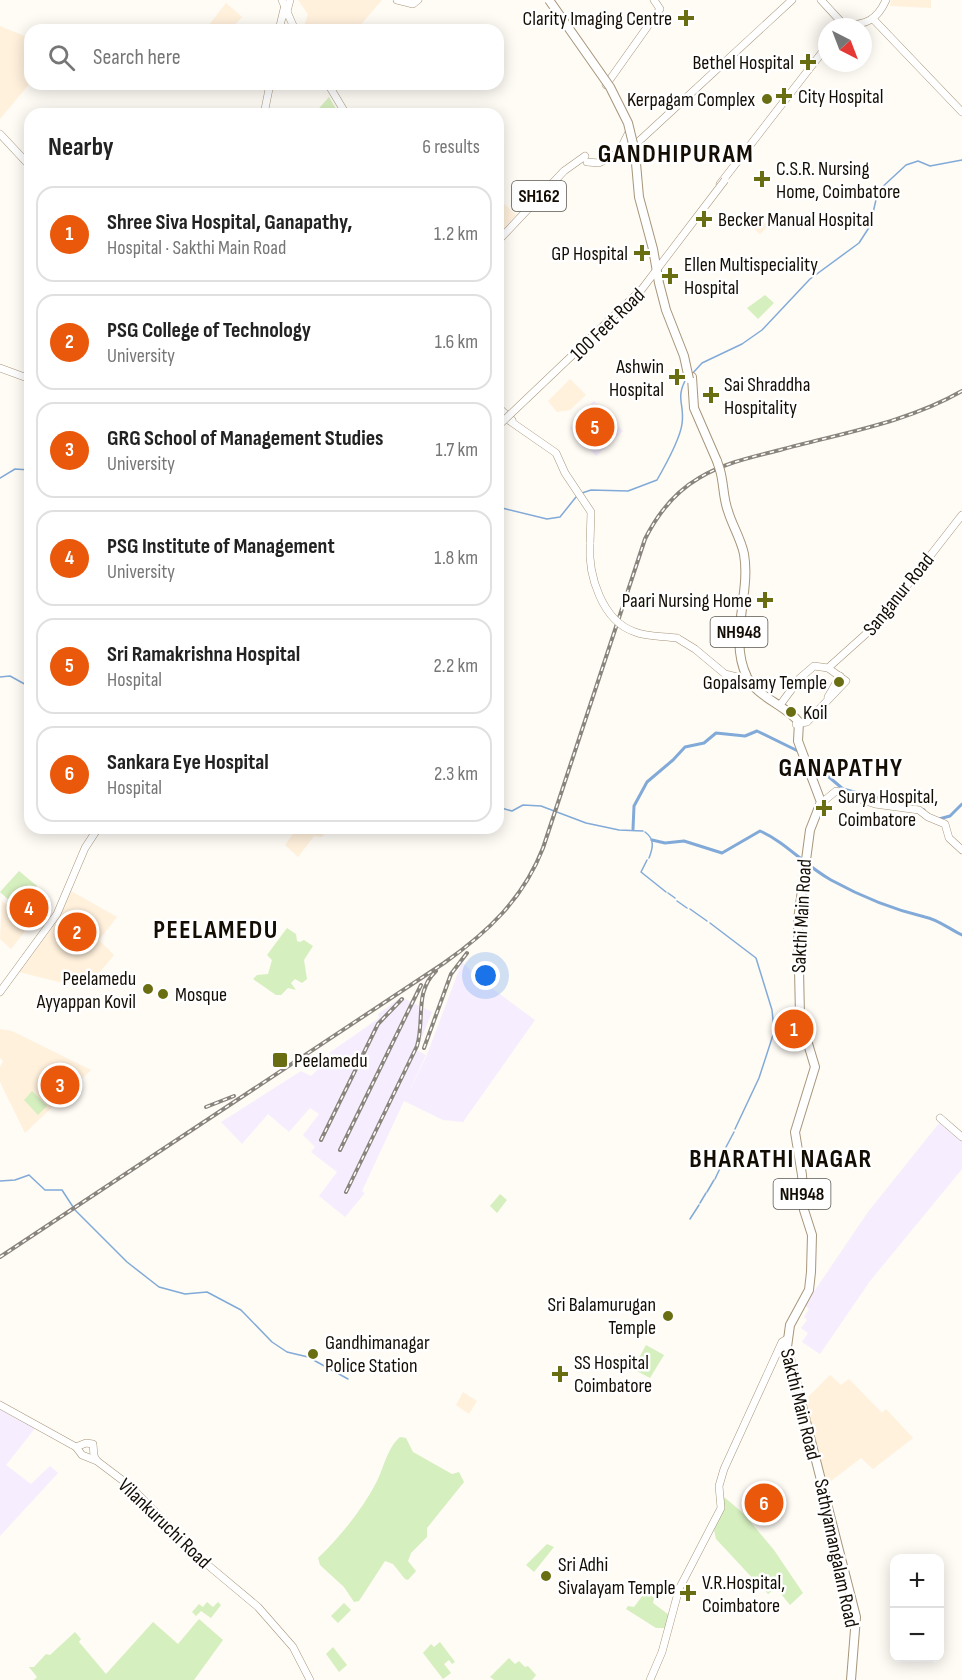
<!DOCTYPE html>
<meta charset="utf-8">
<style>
body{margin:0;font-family:"Sofia Sans Condensed",sans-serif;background:#f2f2f2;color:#222}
.controls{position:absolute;right:18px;bottom:18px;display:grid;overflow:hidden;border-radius:12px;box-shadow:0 3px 15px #0003}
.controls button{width:54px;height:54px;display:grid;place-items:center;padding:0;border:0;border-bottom:2px solid #e0e0e0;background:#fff;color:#222;font:30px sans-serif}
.compass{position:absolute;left:818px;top:18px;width:54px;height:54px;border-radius:50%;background:#fff;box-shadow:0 3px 15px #0003;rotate:138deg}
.you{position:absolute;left:486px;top:976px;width:21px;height:21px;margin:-15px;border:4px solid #fff;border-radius:50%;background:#1a73e8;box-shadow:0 0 0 9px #1a73e833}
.badge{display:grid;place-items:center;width:39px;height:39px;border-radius:50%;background:#ea580c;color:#fff;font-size:20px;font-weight:700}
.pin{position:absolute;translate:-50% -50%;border:3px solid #fff;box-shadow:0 2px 6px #0006}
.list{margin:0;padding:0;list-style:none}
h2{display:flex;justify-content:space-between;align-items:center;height:78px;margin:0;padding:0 24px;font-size:26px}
h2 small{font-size:20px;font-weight:400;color:#767676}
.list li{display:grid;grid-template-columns:39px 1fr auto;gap:18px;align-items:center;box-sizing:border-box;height:96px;margin:0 12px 12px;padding:0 12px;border:2px solid #e0e0e0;border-radius:18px}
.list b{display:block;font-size:22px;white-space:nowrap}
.list p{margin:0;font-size:20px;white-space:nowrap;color:#767676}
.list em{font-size:20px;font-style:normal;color:#767676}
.icon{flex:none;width:33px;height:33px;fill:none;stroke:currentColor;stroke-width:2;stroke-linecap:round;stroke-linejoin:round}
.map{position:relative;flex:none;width:962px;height:1680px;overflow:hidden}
.search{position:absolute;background:#fff;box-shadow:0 3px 15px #0003;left:24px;top:24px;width:480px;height:66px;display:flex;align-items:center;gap:15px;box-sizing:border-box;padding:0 21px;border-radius:18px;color:#767676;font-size:22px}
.panel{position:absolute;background:#fff;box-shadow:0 3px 15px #0003;left:24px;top:108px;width:480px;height:726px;border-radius:18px}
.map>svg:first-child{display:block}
</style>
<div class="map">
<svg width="962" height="1680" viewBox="0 0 962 1680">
<rect width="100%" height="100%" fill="#fffbf5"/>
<!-- built -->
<g fill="#fff1dc">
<polygon points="298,0 382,0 356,30 303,30 308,14"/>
<polygon points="891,0 931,0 931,8 890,6"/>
<polygon points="226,3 242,17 230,30 205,30"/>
<polygon points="0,26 27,37 30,47 30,83 0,119"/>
<polygon points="498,198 516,215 498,235"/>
<polygon points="755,214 768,226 760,234 746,222"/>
<polygon points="570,379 586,395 570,410 557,412 548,401"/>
<polygon points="297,828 327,828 322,837 314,836 298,857 285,845"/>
<polygon points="71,891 117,917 99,940 114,955 91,983 63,983 19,972 55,924"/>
<polygon points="29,896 41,906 29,920 17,911"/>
<polygon points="2,901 30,925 11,949 0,939"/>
<polygon points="0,1029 12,1031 91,1070 25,1133 0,1082 0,1067 3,1061 0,1058"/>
<polygon points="830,1375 841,1385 849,1379 882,1413 886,1409 913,1438 873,1469 861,1458 827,1484 804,1401"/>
<polygon points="463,1392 477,1401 469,1414 456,1405"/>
</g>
<!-- industrial -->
<g fill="#f6eefe">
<polygon points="462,962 482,981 535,1020 463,1122 443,1120 404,1101 362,1191 365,1193 345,1217 319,1196 337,1172 311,1152 315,1147 303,1135 319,1114 310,1108 289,1132 268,1114 242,1144 221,1122 301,1071 311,1076 331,1057 329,1053 379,1018 378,1014 401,997 432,1012 417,1050 426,1055 405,1100 426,1057"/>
<polygon points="940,1122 962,1141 962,1169 870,1281 820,1354 802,1342 808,1333 801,1328 807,1320 804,1317 809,1309 805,1305 868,1212"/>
<polygon points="0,1406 36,1427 6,1465 31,1484 50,1466 58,1473 0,1536"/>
</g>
<!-- medical -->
<g fill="#f7edfd">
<polygon points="594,401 623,431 596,456 570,428"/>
<polygon points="765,1494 774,1502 763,1513 754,1505"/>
</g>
<!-- green -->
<g fill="#d6efbf">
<polygon points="329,97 339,114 314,114"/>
<polygon points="765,295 774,303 758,319 747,308"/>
<polygon points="19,871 37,886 18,908 0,892"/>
<polygon points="287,928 296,934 297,941 300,942 304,940 313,946 304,960 307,979 302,983 295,979 291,983 296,990 288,988 281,995 276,995 253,979 257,975 268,974 272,960 267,955"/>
<polygon points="32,1091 47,1106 38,1115 24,1100"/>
<polygon points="500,1194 507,1200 497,1213 490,1206"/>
<polygon points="646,1345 664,1355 650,1378 633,1369"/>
<path d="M400,1437l6,1 7,14 39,22 7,-2 5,10 -37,46v9l-16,16 -3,8 8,10 -8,9 -3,-1 -12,-15 -8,-3 -26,40 -5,1 -10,-15 -24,-22 -2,-7c22,-21 44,-48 58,-75 8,-15 11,-35 24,-46z"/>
<polygon points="724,1497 743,1513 774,1550 803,1593 790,1605 776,1588 768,1594 762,1587 767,1582 763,1578 757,1583 716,1539 714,1530 723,1511"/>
<polygon points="547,1544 554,1547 534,1572 526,1565"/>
<polygon points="646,1591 654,1598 653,1603 669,1615 667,1628 656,1628 626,1609 628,1606 634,1607"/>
<polygon points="207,1602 213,1607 218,1602 221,1605 211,1618 201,1611 196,1616 192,1612 199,1604 203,1607"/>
<polygon points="344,1603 351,1610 338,1623 331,1616"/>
<polygon points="199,1619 223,1640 194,1680 34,1680 37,1677 29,1667 34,1667 46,1654 50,1655 75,1632 81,1639 79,1642 106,1674 153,1622 178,1644"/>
<polygon points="440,1642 455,1662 452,1664 449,1660 444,1664 451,1673 443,1679 423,1653 431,1644 434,1647"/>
<polygon points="333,1647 347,1665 339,1672 326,1654"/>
<polygon points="509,1658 515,1664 519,1661 525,1667 528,1666 536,1675 532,1680 494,1680 490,1677"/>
</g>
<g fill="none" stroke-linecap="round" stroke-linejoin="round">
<!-- stream -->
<g stroke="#81aad8" stroke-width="1.5">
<polyline points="692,374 702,363 742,344 762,330 810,279 859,243 870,226 878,191 906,165 918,161 930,166 962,160"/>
<polyline points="0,478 15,469 30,470"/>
<path d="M582,493l9,-3 37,1 29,-11c8,-14 23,-41 25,-56 3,-20 -7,-25 4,-45"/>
<polyline points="498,507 547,519 560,517 576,497"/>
<polyline points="0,677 10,676 30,687"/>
<polyline points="498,807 512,811 523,805 541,806 586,823 619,830 643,831"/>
<path d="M645,832c10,7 8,16 4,26"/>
<polyline points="647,860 641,872 666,892"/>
<polyline points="668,893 675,898"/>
<polyline points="677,901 687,908"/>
<polyline points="690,909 707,921"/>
<polyline points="710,923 756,958 772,1010 774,1030"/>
<polyline points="735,1129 759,1078 774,1032"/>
<polyline points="725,1149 734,1132"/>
<polyline points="724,1159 726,1155"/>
<polyline points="715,1179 723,1162"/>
<polyline points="0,1181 15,1180 29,1175 45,1190 62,1190 75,1210 127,1262 159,1287 185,1294 207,1292 241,1310 272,1342 287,1352 308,1357 348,1379"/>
<polyline points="707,1192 714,1180"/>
<polyline points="700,1203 706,1193"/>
<polyline points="690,1219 699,1205"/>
</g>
<!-- canal -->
<g stroke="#81aad8" stroke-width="3">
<polyline points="809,760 843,789 924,810"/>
<polyline points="939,819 950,816 962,804"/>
<polyline points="633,829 634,806 647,782 673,760 685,747 704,743 716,733 745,736 757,731 800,752"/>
<path d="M652,840l13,3 19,-2 38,12 38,-22c27,12 44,34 71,49 31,17 60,29 94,37 12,2 26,13 37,18"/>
</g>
<!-- major casing -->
<g stroke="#a7967b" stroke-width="8">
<g id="major">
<polyline points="282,0 295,30"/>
<polyline points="397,0 413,4 418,0"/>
<polyline points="821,0 844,25"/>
<polyline points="286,15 290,0"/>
<polyline points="874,20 962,112"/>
<path d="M845,25c21,0 32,-5 41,-25"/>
<polyline points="279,30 284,9"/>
<polyline points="328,84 346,114"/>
<polyline points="606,85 660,9 654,0"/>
<polyline points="264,114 270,84"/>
<polyline points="0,134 30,166"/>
<polyline points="620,150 629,132"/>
<polyline points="587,162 599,163 637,143 792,0"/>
<polyline points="720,184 827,46"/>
<polyline points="498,241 564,171 585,156"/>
<polyline points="0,368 30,379"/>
<polyline points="498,407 512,420"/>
<polyline points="507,419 556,453 565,473 591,512 590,544"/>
<polyline points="677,638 695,649 725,674 749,680"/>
<polyline points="828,668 877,624 962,515"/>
<polyline points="828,697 840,676"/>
<polyline points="780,705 800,678 814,666 828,668 846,681 807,722 796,724"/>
<polyline points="819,805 836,791 875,804 919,810 928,817 945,824 949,838 962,850"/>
<polyline points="0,992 57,914 85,848 98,828"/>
<polyline points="940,1118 962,1137"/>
<polyline points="0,1405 76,1447 82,1455 97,1461"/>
<polyline points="76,1447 86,1443 93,1444 94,1456 97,1461 130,1486 203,1561 258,1607 293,1647 310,1680"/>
<polyline points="650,1680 662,1652 679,1589 721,1508 719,1486 724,1469 782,1342 787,1339"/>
</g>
</g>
<!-- highway casing -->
<g stroke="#a7967b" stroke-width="10">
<g id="highway">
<polyline points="692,377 694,408 717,461"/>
<path d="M720,470c4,14 3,28 8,41 4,14 13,28 16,43 7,41 -16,84 3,123 11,21 37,27 52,45l-1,19 23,61 -11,28 -12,90 2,97 15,50 -20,65 7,43 2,35 8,25 -1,37 -2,18 -19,35 -3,22 69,270 -5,63"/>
</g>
</g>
<!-- major -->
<use href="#major" stroke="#fff" stroke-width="7"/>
<!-- highway -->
<use href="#highway" stroke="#fff" stroke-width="8"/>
<!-- rail casing -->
<g stroke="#89847c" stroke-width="4">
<g id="rail">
<polyline points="424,1048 451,974 467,953"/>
<polyline points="206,1107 234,1096"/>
<polyline points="321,1140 378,1024 402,999"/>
<polyline points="340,1150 421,985"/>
<path d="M346,1192l71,-146c8,-26 -3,-54 19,-75"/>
<path d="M0,1257l444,-294c44,-31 79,-64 99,-115l102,-309c12,-24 30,-47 54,-61 25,-15 53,-21 81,-28 62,-17 126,-27 182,-59"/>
</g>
</g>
<!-- rail -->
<use href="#rail" stroke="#fff" stroke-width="1.5" stroke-dasharray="4.5" stroke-linecap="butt"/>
<!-- major-bridge casing -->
<g stroke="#a7967b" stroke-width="8" stroke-linecap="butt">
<g id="major-bridge">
<polyline points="498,426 642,289 725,180"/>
<path d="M590,544c-2,31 12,77 45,88 13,5 28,4 42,6"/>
</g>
</g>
<!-- highway-bridge casing -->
<g stroke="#a7967b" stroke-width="10" stroke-linecap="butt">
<g id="highway-bridge">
<polyline points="549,0 610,87 628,123 635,152 639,197 653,249 659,283 666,310 684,356 689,379"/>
<polyline points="717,461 720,470"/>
</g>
</g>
<!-- major-bridge -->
<use href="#major-bridge" stroke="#fff" stroke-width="7"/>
<!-- highway-bridge -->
<use href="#highway-bridge" stroke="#fff" stroke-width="8"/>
</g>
<!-- markers -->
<g fill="#6a6e12" stroke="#fff" stroke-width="2">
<path d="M683 9h6v6h6v6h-6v6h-6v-6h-6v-6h6z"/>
<path d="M805 53h6v6h6v6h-6v6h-6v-6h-6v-6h6z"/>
<path d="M781 87h6v6h6v6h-6v6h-6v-6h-6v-6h6z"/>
<circle cx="767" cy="99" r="6"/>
<path d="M759 170h6v6h6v6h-6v6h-6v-6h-6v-6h6z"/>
<path d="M701 210h6v6h6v6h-6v6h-6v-6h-6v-6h6z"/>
<path d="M639 244h6v6h6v6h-6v6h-6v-6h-6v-6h6z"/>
<path d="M667 267h6v6h6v6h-6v6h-6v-6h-6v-6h6z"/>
<path d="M674 368h6v6h6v6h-6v6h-6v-6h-6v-6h6z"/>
<path d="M708 386h6v6h6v6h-6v6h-6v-6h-6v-6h6z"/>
<path d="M762 591h6v6h6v6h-6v6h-6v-6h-6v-6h6z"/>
<circle cx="839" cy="682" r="6"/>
<circle cx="791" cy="712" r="6"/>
<path d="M821 799h6v6h6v6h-6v6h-6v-6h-6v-6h6z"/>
<circle cx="148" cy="989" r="6"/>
<circle cx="163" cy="994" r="6"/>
<rect x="272" y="1052" width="16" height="16" rx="3"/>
<circle cx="668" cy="1316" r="6"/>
<circle cx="313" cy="1354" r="6"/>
<path d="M557 1365h6v6h6v6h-6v6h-6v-6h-6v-6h6z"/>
<circle cx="546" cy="1576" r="6"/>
<path d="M685 1584h6v6h6v6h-6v6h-6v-6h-6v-6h6z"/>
</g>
<g text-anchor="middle" stroke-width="5" stroke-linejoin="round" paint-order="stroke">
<!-- shield labels -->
<g fill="#fff" stroke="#5a564f" stroke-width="1.5">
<rect x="512" y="181" width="54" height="30" rx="4.5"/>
<rect x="710.5" y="617" width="57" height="30" rx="4.5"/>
<rect x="773.5" y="1179" width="57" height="30" rx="4.5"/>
</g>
<g font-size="18" font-weight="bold" fill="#130d04">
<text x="539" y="202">SH162</text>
<text x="739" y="638">NH948</text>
<text x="802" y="1200">NH948</text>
</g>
<!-- poi labels -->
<g font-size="20" fill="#130d04" stroke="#fff" text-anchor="start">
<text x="672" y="25" text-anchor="end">Clarity Imaging Centre</text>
<text x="794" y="69" text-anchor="end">Bethel Hospital</text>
<text x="798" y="103">City Hospital</text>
<text x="755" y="106" text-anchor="end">Kerpagam Complex</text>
<text x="776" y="175">C.S.R. Nursing<tspan x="776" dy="23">Home, Coimbatore</tspan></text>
<text x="718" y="226">Becker Manual Hospital</text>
<text x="628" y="260" text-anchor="end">GP Hospital</text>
<text x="684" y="271">Ellen Multispeciality<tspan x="684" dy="23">Hospital</tspan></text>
<text x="664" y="373" text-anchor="end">Ashwin<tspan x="664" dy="23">Hospital</tspan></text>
<text x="724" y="391">Sai Shraddha<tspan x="724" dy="23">Hospitality</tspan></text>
<text x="752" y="607" text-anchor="end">Paari Nursing Home</text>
<text x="827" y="689" text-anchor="end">Gopalsamy Temple</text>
<text x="803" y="719">Koil</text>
<text x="838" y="803">Surya Hospital,<tspan x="838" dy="23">Coimbatore</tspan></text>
<text x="136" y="985" text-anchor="end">Peelamedu<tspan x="136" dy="23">Ayyappan Kovil</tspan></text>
<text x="175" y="1001">Mosque</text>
<text x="294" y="1067">Peelamedu</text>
<text x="656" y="1311" text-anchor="end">Sri Balamurugan<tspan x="656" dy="23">Temple</tspan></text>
<text x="325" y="1349">Gandhimanagar<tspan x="325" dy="23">Police Station</tspan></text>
<text x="574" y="1369">SS Hospital<tspan x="574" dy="23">Coimbatore</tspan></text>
<text x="558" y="1571">Sri Adhi<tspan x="558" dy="23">Sivalayam Temple</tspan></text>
<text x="702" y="1589">V.R.Hospital,<tspan x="702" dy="23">Coimbatore</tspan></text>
</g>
<!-- street labels -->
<g font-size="20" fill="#130d04" stroke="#fff">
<text transform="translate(607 324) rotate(-44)" y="7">100 Feet Road</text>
<text transform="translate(898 594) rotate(-51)" y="7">Sanganur Road</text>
<text transform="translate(801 916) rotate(-87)" y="7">Sakthi Main Road</text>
<text transform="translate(801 1404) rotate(76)" y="7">Sakthi Main Road</text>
<text transform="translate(165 1523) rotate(44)" y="7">Vilankuruchi Road</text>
<text transform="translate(837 1553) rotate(78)" y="7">Sathyamangalam Road</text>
</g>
<!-- district labels -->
<g font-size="26" font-weight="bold" letter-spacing="1.5" fill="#130d04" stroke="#fff">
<text x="676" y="162">GANDHIPURAM</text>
<text x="841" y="776">GANAPATHY</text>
<text x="216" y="938">PEELAMEDU</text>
<text x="781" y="1167">BHARATHI NAGAR</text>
</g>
</g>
</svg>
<div class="controls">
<button>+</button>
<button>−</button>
</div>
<svg class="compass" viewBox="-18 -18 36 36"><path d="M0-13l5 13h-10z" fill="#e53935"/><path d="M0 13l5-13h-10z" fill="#767676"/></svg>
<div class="you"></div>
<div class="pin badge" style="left:794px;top:1029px">1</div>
<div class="pin badge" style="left:77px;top:932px">2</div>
<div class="pin badge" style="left:60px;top:1085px">3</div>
<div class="pin badge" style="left:29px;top:908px">4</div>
<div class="pin badge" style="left:595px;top:427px">5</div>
<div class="pin badge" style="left:764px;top:1503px">6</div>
<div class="search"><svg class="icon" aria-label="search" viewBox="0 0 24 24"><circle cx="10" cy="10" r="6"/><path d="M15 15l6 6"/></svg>Search here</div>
<section class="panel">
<h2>Nearby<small>6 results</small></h2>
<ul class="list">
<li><span class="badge">1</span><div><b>Shree Siva Hospital, Ganapathy,</b><p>Hospital · Sakthi Main Road</p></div><em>1.2 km</em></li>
<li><span class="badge">2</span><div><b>PSG College of Technology</b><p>University</p></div><em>1.6 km</em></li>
<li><span class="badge">3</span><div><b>GRG School of Management Studies</b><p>University</p></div><em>1.7 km</em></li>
<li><span class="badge">4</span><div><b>PSG Institute of Management</b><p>University</p></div><em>1.8 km</em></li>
<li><span class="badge">5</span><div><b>Sri Ramakrishna Hospital</b><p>Hospital</p></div><em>2.2 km</em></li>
<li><span class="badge">6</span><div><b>Sankara Eye Hospital</b><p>Hospital</p></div><em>2.3 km</em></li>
</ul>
</section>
</div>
